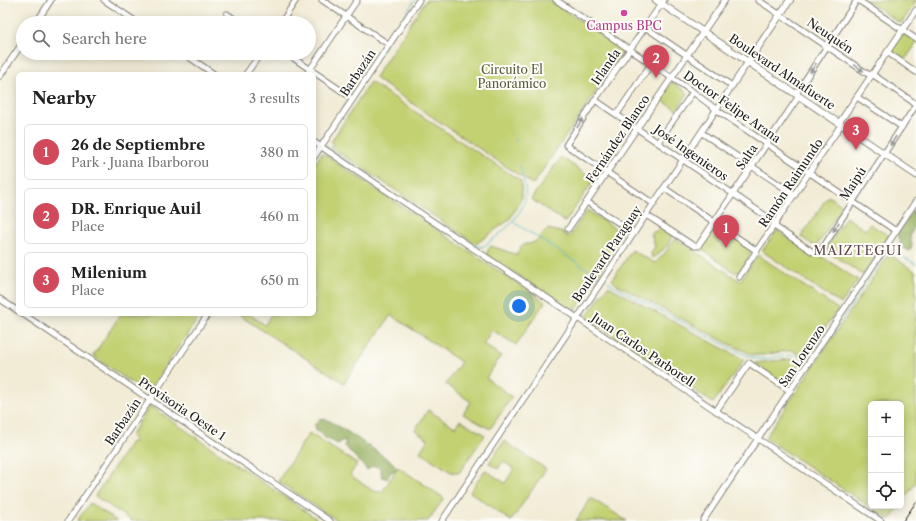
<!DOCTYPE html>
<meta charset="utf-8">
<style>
body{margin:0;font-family:"Libre Caslon Text",serif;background:#f6f6f6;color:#222}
.controls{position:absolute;right:12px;bottom:12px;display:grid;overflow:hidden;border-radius:6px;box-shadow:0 2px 10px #0003}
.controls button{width:36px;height:36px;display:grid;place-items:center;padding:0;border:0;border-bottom:1px solid #e0e0e0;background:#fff;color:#222;font:20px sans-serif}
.you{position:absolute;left:519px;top:306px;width:14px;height:14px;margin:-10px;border:3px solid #fff;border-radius:50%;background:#1a73e8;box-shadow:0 0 0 6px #1a73e833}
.badge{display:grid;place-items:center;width:26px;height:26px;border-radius:50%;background:#d1495b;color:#fff;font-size:13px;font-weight:700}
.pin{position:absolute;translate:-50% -33px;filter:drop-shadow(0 1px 2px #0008)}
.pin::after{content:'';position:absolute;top:21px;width:14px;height:12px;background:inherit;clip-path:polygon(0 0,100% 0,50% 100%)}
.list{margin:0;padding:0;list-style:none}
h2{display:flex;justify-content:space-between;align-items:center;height:52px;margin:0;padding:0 16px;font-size:17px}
h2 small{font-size:13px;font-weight:400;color:#767676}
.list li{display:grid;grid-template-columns:26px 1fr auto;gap:12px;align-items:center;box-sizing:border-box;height:56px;margin:0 8px 8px;padding:0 8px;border:1px solid #e0e0e0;border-radius:6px}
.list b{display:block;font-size:15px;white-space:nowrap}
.list p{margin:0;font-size:13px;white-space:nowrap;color:#767676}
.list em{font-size:13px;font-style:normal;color:#767676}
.icon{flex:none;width:22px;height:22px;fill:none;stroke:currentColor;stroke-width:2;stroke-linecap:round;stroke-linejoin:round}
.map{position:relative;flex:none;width:916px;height:521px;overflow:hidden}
.search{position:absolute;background:#fff;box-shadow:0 2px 10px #0003;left:16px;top:16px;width:300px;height:44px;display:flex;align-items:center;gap:10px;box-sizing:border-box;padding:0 14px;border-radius:22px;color:#767676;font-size:15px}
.panel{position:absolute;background:#fff;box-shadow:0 2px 10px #0003;left:16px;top:72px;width:300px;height:244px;border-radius:6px}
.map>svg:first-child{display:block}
</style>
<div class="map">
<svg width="916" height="521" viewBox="0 0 916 521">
<rect width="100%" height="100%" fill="#fdfcf7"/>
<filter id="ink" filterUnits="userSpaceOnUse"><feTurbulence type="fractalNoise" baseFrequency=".025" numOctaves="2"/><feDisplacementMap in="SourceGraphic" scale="8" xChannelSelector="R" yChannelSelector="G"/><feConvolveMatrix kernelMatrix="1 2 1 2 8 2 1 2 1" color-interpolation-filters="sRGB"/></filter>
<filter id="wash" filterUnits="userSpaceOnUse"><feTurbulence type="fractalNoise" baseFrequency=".012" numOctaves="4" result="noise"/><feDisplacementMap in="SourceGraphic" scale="16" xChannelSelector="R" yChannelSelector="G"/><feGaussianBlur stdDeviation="0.9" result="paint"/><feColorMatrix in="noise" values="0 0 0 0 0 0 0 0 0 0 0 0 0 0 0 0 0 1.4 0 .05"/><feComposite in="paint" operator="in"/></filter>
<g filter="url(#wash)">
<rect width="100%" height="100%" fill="#f2ecd6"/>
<!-- green -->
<g fill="#c3d173" stroke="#707648">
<polygon points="426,0 549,0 622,49 623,52 534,183 532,184 376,79 375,77"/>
<polygon points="865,0 916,0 916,2 902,22 900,23"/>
<polygon points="903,33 916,41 916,44 904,61 891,51"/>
<polygon points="370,82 521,181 522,197 510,219 476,244 331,147 334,143 331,142"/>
<polygon points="672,82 688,93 677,110 660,99"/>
<polygon points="322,153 545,302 516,345 492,330 483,344 501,356 486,378 512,397 490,429 463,414 471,402 446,384 461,362 391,315 344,383 237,314 249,314 265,325 271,314 314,314 314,165"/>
<polygon points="561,157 594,180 565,222 531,199"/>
<polygon points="828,196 843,206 816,247 801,237"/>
<path d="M587,210l35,23 -8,12 -3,13 -8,9 -7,12 -8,9 -4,10 -10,14 -87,-57v-3l4,-6 26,9c5,-17 9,-7 19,-14 4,-3 8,-9 11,-12l14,3 8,5z"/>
<polygon points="846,217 865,230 870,224 889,236 863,275 825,250"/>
<polygon points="716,225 752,249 752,252 739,272 734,272 701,249 700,247 713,226"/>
<path d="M662,229l10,7c-4,11 -11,16 -20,22l-1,-5 4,-6 -4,-14z"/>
<polygon points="777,230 813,255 819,255 858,280 841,304 762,251"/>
<polygon points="675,238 740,281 758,255 838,309 804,359 792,350 763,355 753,355 727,343 616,284 612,280 632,250 655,263 665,253"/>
<polygon points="889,254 916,272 916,482 901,504 901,404 871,404 871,506 900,506 890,520 765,438"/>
<polygon points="608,286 744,360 713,403 586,317"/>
<polygon points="121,314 201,314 150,389 142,390 93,356"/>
<polygon points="791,359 800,364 786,385 755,363"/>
<polygon points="150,406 317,519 315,521 132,521 95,496 131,442 135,442 131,435"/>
<polygon points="428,410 455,427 460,420 485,435 459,473 451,472 420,452 428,439 415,430"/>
<polygon points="309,433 357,464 350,475 373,491 382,492 398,467 444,498 428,521 338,521 278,481"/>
<polygon points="504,441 546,469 511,521 470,492 485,470 505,483 514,469 503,461 498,469 489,463"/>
<polygon points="591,498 627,521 576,521"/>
<polygon points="90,503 117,521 77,521"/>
</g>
<!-- forest -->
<g fill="#9ab365" stroke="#5b6840">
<path d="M913,210c3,8 2,18 -3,25l2,11 -3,5 -8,-5 -4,-12z"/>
<polygon points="320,419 326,419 348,432 392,462 397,469 390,473 387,479 382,477 380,467 373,466 367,470 345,446 345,439 338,444 325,438 321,433 316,431 315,424"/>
</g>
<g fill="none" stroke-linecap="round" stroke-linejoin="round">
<!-- stream -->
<g stroke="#4ab5c7" stroke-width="1">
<polyline points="387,41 415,0"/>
<polyline points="351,96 386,44"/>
<polyline points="515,139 515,142"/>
<polyline points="320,143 349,99"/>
<polyline points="325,146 371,177"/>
<path d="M520,166c3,11 8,26 4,37 -2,7 -8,12 -11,19l87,55"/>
<polyline points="475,246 483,247 496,237 513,222"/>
<path d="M608,281l6,5 115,61c11,5 23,13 36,12 9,-1 18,-4 28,-4l12,8"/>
<polyline points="811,366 885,254 888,251 892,251 916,264"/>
</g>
</g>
</g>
<g filter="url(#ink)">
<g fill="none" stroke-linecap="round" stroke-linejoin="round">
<!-- minor casing -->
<g stroke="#878479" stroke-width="7">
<g id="minor">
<polyline points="104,0 138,23"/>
<polyline points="322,0 385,42"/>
<polyline points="556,0 693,92 717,110 767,144 896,231"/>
<polyline points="758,0 871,76"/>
<polyline points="858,0 916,39"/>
<polyline points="227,14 240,23"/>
<polyline points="36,23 51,0"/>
<polyline points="281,23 296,0"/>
<polyline points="645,27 732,86"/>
<polyline points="887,52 916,72"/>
<polyline points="183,53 214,74"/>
<polyline points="286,53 349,96"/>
<polyline points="246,74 261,53"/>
<polyline points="307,74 357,0"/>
<polyline points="872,74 916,104"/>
<polyline points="0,76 23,42"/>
<polyline points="796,94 857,0"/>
<polyline points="857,97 902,127"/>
<polyline points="595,100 776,223"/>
<polyline points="617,114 651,64"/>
<polyline points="839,123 916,10"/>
<polyline points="702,133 795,195"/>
<polyline points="314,142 881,521"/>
<polyline points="658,142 693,92"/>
<polyline points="314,157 419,0"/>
<polyline points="664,188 757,251"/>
<polyline points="587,202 634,233"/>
<polyline points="654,204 566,145 595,100 664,0"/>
<polyline points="646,215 694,246 698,246 799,96"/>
<polyline points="774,226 813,252 820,252 916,105"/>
<polyline points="568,229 725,0"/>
<polyline points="739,277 841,125"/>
<polyline points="0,299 18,311"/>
<polyline points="23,314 330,521"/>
<polyline points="716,411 749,363 790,391"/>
<polyline points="68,521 208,314"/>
<polyline points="442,521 748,62"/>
<polyline points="703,521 916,201"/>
</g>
</g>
<!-- major casing -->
<g stroke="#878479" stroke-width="8">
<g id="major">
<polyline points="656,0 916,175"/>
<polyline points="748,62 790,0"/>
</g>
</g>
<!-- minor -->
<use href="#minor" stroke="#fff" stroke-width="5"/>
<!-- major -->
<use href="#major" stroke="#fff" stroke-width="6"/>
<!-- rail -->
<polyline stroke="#1c1c1c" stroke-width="1" points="903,521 916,502"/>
</g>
<!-- one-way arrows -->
<defs><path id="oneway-solid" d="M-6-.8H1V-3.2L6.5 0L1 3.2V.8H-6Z"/></defs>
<g fill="#999">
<use href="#oneway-solid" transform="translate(813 68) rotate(123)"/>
<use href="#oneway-solid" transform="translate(859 68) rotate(34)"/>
<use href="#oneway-solid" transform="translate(580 123) rotate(-57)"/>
<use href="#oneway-solid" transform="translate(893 141) rotate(123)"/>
<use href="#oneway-solid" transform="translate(836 227) rotate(123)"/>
</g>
</g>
<!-- markers -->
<circle fill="#d1479c" stroke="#fdfcf7" stroke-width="1.5" cx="624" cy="13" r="4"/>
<g text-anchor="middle" stroke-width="4" stroke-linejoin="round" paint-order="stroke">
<!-- hotel labels -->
<g font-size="12" fill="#b23c85" stroke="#fdfcf7">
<text x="624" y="30">Campus BPC</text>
</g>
<!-- street labels -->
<g font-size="12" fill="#1c1c1c" stroke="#fdfcf7">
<text transform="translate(830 36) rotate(34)" y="4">Neuquén</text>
<text transform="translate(606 67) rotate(-55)" y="4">Irlanda</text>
<text transform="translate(782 72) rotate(34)" y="4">Boulevard Almafuerte</text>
<text transform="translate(358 73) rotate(-56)" y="4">Barbazán</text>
<text transform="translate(732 107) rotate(35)" y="4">Doctor Felipe Arana</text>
<text transform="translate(618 139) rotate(-56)" y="4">Fernández Blanco</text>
<text transform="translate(691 153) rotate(35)" y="4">José Ingenieros</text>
<text transform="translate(747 157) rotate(-56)" y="4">Salta</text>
<text transform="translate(791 183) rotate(-56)" y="4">Ramón Raimundo</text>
<text transform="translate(853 184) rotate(-57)" y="4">Maipú</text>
<text transform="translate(607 254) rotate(-56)" y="4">Boulevard Paraguay</text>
<text transform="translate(643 350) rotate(34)" y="4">Juan Carlos Parborell</text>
<text transform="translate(802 356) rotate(-56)" y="4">San Lorenzo</text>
<text transform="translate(182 409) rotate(34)" y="4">Provisoria Oeste 1</text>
<text transform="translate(123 422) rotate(-56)" y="4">Barbazán</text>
</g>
<!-- park labels -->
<g font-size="12" fill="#565b3a" stroke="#fdfcf7">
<text x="512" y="74">Circuito El<tspan x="512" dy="14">Panorámico</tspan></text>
</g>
<!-- neighbourhood labels -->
<g font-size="13" letter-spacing="1" fill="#5e4350" stroke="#fdfcf7">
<text x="858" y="255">MAIZTEGUI</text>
</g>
</g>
</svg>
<div class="controls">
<button>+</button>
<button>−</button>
<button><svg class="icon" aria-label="locate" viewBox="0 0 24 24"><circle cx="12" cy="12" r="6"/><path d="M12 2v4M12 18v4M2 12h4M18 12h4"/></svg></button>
</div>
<div class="you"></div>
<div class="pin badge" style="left:726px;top:248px">1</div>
<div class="pin badge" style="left:656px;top:78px">2</div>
<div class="pin badge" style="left:856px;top:150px">3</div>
<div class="search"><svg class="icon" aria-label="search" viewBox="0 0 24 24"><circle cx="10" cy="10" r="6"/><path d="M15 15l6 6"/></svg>Search here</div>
<section class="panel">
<h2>Nearby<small>3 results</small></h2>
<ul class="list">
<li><span class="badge">1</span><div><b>26 de Septiembre</b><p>Park · Juana Ibarborou</p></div><em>380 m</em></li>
<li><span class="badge">2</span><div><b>DR. Enrique Auil</b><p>Place</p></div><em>460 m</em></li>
<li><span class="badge">3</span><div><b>Milenium</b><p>Place</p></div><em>650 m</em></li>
</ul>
</section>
</div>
